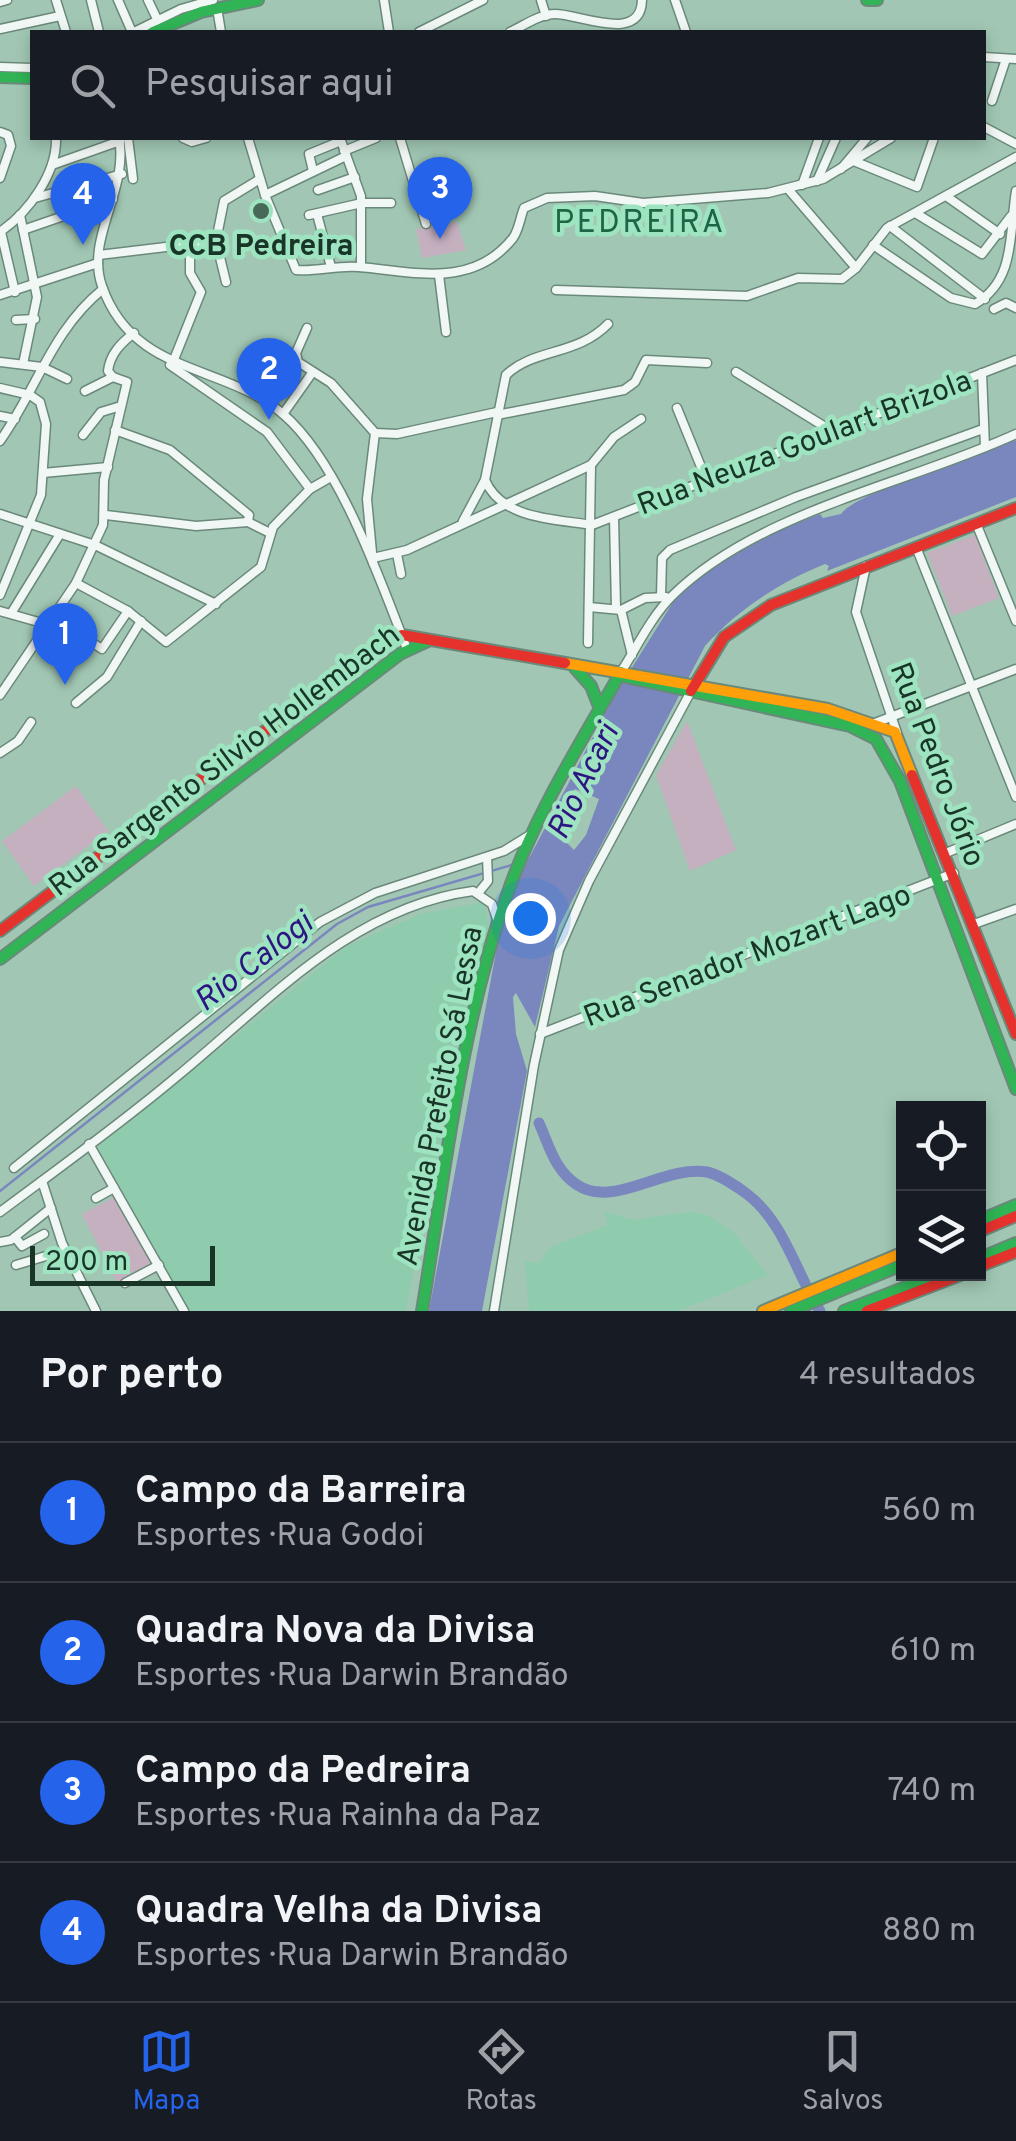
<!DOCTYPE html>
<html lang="pt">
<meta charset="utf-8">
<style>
body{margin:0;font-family:Overpass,sans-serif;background:#20242c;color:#f1f3f6}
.controls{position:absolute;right:30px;bottom:30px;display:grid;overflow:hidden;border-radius:0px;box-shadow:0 5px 15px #0003}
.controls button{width:90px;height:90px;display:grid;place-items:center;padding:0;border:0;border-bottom:2px solid #363941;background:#171b24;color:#f1f3f6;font:50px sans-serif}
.scale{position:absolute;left:30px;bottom:25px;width:185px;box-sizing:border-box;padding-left:10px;border:5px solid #183527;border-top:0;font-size:28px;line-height:35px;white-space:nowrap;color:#183527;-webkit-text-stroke:8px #9ee4c0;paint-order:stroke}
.you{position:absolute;left:530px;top:918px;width:35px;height:35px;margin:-25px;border:8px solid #fff;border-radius:50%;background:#1a73e8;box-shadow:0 0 0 15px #1a73e833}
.badge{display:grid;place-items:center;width:65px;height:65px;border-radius:50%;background:#2563eb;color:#fff;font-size:32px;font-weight:700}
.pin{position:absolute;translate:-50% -82px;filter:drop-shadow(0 2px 5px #0008)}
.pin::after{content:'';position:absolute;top:52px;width:35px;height:30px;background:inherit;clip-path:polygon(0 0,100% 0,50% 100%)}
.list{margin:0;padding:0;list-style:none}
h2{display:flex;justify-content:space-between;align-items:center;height:130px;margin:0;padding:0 40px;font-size:42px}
h2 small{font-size:32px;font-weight:400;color:#9ea1a6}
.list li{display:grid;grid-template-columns:65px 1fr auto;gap:30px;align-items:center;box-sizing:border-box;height:140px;padding:0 40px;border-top:2px solid #363941}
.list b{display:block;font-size:38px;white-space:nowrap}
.list p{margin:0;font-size:32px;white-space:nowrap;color:#9ea1a6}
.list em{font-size:32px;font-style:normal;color:#9ea1a6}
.icon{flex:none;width:55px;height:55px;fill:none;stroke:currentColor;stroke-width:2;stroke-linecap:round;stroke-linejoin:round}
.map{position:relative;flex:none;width:1016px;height:1311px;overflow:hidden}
.search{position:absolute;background:#171b24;box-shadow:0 5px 15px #0003;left:30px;right:30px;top:30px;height:110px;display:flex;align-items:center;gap:25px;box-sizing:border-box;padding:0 35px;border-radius:0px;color:#9ea1a6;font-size:38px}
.sheet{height:690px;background:#171b24}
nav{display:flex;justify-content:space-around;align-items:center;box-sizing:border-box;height:140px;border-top:2px solid #363941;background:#171b24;font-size:28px;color:#9ea1a6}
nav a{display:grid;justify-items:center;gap:5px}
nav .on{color:#2563eb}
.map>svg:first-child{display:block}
</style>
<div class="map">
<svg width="1016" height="1311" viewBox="0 0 1016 1311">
<rect width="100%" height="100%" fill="#a1c7b4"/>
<!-- built -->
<g fill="#8fcbad">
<polygon points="483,902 489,923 405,1311 189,1311 98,1147 347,946 421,914"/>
<polygon points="604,1211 632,1220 691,1212 707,1215 733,1232 768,1275 678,1311 529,1311 525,1261 539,1263 550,1247 608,1225"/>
</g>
<!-- green -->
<g fill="#c4b0bf">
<polygon points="457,222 466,250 422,258 416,229"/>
<polygon points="975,535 999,598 952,616 927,553"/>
<polygon points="687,721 736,850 690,871 656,775"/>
<polygon points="76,786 108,831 34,886 2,841"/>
<polygon points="114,1197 153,1265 118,1285 82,1214"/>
</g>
<!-- water -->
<path fill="#7a87be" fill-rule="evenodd" d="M1016,440v57l-189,74 2,-5 -4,-2c-45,18 -88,46 -120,82l-146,280 -24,101 -19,-34 -3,4 3,37 11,37 -45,240h-53l73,-391 25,-58 89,-169 59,-94 38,-33 58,-33 49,-19 3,4 18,-4c16,-22 141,-61 175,-74zM575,789l24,10 -13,36 -12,15 -8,-8 9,-23 -10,9 -7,-6v-9z"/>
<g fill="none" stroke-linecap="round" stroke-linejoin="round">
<!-- stream -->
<polyline stroke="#7a87be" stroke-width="2.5" points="0,1191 337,924 368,907 515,864"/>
<!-- river -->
<path stroke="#7a87be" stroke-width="11" d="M539,1123c6,13 11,30 19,42 39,61 97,-1 149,7 11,2 31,15 40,22 37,28 49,79 73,117"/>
<!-- street casing -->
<g stroke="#6b897a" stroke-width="11">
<g id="street">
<polyline points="56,0 66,32"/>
<polyline points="91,0 99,32"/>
<polyline points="118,0 132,32"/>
<polyline points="148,0 157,19"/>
<polyline points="384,0 389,32"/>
<polyline points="541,0 546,16"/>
<polyline points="675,0 686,32"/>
<polyline points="0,2 7,0"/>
<polyline points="217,8 221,32"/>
<polyline points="0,29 60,16"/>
<polyline points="134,32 181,9 213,0"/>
<polyline points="419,32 483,0"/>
<path d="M510,32c13,-6 30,-18 45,-18 25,0 86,30 87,-14"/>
<polyline points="984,57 1016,59"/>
<polyline points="0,67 32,68"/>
<polyline points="992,101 1006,59"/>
<polyline points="984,127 1016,144"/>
<polyline points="0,132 8,135 11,146 0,178"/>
<path d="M119,138c10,52 -34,100 -17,148 31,90 122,77 181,128 57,49 97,166 124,235"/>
<polyline points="128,138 133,179"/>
<polyline points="183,138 192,142 206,138"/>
<path d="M248,138l17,57 31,75c20,2 42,-5 63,-3 53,4 113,23 154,-29 6,-8 7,-20 11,-30l23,-10 48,-2 48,7 125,-10 55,-14 68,-41"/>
<polyline points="340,138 361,196 361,267"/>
<polyline points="400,138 426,224"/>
<polyline points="344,151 376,138"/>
<polyline points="856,162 917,187 934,138"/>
<polyline points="52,165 120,141"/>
<polyline points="841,169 867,138"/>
<polyline points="313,171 309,154 341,141"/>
<polyline points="817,181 836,138"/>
<polyline points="802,185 819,138"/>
<polyline points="788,189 856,268"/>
<polyline points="318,190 355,177"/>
<polyline points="265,195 346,156"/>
<polyline points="946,196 1000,234"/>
<polyline points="35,198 122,174"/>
<polyline points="317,214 331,267"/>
<polyline points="917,214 982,254 1011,216"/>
<polyline points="20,215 37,297 23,364"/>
<polyline points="309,215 362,203 391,203"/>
<polyline points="890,226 985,299"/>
<polyline points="23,230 113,199"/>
<path d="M0,232c29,-20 57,-59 56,-94"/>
<polyline points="1,232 15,292"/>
<path d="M873,245l78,53 24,6c41,-24 34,-70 41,-113"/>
<polyline points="99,255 216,241"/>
<polyline points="439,275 446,332"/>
<polyline points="226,282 216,241 224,201 260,179"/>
<polyline points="556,290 747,296 798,278 842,279 856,268 887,228 1016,157"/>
<polyline points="0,295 98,263"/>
<polyline points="994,309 1006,303 1016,308"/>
<polyline points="16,320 35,319"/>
<polyline points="307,328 296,353 298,362 331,383 375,433 367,499 373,563"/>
<polyline points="0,362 42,367 67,379"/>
<polyline points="173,362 201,292 190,273 190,245"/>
<polyline points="170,365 267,432 310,489"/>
<polyline points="736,372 830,430"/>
<polyline points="982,373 985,447"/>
<path d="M113,377l-5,-6c2,-17 13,-28 26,-38"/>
<polyline points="0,388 30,395 40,402 46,424 41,495 0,595"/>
<polyline points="677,408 706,479"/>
<polyline points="283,414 312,373"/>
<polyline points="497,415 624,390 635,382 646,360 707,363"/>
<polyline points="0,416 15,419"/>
<polyline points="115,430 170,450 249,515 248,522 270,533"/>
<polyline points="375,433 397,434 497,412"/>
<polyline points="83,435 101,412 121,406"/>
<path d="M0,441c37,-52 52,-111 103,-152"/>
<polyline points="43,473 108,467"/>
<path d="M485,480l21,-105c28,-27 71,-19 102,-51"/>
<polyline points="0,514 95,545 216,604"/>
<polyline points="106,515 196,526 248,522"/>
<polyline points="614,517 616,608"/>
<path d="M463,521l22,-41c17,40 71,39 107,45l424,-165"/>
<polyline points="976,523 1016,621"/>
<polyline points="916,547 1016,797"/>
<polyline points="397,554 401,574"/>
<polyline points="373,558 407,550 591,465 614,437 641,419"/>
<polyline points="866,566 856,612 897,733"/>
<polyline points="76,583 128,611 166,642 261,567 273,527 310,489 331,477"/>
<polyline points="661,596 662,558 670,550 796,497 983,429"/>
<polyline points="589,607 621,610 632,655"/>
<polyline points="621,610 645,598 666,597"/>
<polyline points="0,611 49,625"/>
<polyline points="12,612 60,534"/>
<polyline points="54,618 102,649 128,611"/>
<polyline points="588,643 591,465"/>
<path d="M621,672c16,-25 30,-55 51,-76 86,-85 236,-112 344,-162"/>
<polyline points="0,695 76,583 103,525 104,480 127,382 113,377 85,391"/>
<polyline points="76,703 107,677 141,621"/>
<polyline points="875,723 1016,669"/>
<polyline points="0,753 18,741 31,722"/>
<polyline points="946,853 1016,824"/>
<polyline points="479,892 488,881 487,857"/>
<polyline points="974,924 1016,909"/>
<polyline points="540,1034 954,873"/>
<polyline points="89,1144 184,1311"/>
<polyline points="14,1168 320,922 375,893 504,851 530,835"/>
<polyline points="42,1181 62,1243 96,1311"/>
<polyline points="96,1198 114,1188"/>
<path d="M0,1212c59,-44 119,-87 175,-134 91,-74 176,-171 298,-187l19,13 6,18"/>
<polyline points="15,1237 22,1246 44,1234"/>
<polyline points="0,1242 11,1240 51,1208"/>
<polyline points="16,1265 66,1250"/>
<polyline points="125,1283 159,1265"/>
<polyline points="494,1311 534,1065 559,950 589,881 689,695"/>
</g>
</g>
<!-- fast casing -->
<g stroke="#6b897a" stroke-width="14">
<g id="fast">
<polyline points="867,0 877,0"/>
<polyline points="153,32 201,12 258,0"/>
<polyline points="0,77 32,78"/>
<polyline points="575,668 591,686 600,709"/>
<polyline points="617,675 850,726 876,739 900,781 1016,1089"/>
<polyline points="0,959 400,654 428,641"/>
<polyline points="978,1221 1016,1205"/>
<polyline points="978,1259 1016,1243"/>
<path d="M422,1311c23,-138 38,-283 85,-416 27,-79 73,-151 114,-223"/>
<polyline points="791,1311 904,1264"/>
<polyline points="844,1311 939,1274"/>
</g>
</g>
<!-- slow casing -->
<g stroke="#6b897a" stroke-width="14">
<g id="slow">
<polyline points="565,663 828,709 895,732 912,775"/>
<polyline points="763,1311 904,1252"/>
</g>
</g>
<!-- jam casing -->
<g stroke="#6b897a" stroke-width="14">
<g id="jam">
<polyline points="691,691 724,637 771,605 1016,508"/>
<polyline points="912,775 1016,1034"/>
<polyline points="0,931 384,641 402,635 565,663"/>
<polyline points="978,1232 1016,1216"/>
<polyline points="978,1267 1016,1252"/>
<polyline points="867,1311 963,1274"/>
</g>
</g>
<!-- street -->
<use href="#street" stroke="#f1f7f4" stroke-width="8"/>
<!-- fast -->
<use href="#fast" stroke="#30b455" stroke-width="10"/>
<!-- slow -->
<use href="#slow" stroke="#ff9f0a" stroke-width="10"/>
<!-- jam -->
<use href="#jam" stroke="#e5322d" stroke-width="10"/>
</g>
<!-- markers -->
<circle fill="#486858" stroke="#9ee4c0" stroke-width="4" cx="261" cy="211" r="10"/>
<g text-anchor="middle" stroke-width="9" stroke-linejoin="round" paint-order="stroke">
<!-- poi labels -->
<g font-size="30" font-weight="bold" fill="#183527" stroke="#9ee4c0">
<text x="261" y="255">CCB Pedreira</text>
</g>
<!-- street labels -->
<g font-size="30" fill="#183527" stroke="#9ee4c0">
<text transform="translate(804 442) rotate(-21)" y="10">Rua Neuza Goulart Brizola</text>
<text transform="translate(224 760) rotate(-37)" y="10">Rua Sargento Silvio Hollembach</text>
<text transform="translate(938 764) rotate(69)" y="10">Rua Pedro Jório</text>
<text transform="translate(747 955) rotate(-21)" y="10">Rua Senador Mozart Lago</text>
<text transform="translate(439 1096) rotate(-79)" y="10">Avenida Prefeito Sá Lessa</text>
</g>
<!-- neighbourhood labels -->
<g font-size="32" letter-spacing="2.5" fill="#1e6547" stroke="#9ee4c0">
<text x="640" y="232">PEDREIRA</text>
</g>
<!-- water labels -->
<g font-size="32" font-style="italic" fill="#2c1580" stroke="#9ee4c0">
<text transform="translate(582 781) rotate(-64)" y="11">Rio Acari</text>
<text transform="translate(253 961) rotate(-38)" y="11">Rio Calogi</text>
</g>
</g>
</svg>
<div class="controls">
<button><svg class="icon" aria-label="locate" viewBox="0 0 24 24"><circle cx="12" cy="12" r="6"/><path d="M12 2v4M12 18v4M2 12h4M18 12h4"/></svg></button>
<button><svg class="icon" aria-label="layers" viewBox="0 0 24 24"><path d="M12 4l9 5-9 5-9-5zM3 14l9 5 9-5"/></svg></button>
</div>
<div class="scale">200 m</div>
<div class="you"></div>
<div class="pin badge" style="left:65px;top:685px">1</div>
<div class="pin badge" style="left:269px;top:420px">2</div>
<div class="pin badge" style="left:440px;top:239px">3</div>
<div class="pin badge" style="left:83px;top:245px">4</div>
<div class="search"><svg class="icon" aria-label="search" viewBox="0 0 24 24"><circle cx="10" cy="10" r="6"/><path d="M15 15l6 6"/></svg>Pesquisar aqui</div>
</div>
<section class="sheet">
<h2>Por perto<small>4 resultados</small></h2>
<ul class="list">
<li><span class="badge">1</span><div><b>Campo da Barreira</b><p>Esportes · Rua Godoi</p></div><em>560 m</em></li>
<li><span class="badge">2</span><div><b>Quadra Nova da Divisa</b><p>Esportes · Rua Darwin Brandão</p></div><em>610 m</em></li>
<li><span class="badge">3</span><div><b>Campo da Pedreira</b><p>Esportes · Rua Rainha da Paz</p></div><em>740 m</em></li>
<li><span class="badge">4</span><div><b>Quadra Velha da Divisa</b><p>Esportes · Rua Darwin Brandão</p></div><em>880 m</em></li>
</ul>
</section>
<nav>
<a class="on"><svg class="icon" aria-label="map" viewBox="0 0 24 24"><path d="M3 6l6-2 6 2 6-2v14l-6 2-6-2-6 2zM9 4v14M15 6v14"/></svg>Mapa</a>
<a><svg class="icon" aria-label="directions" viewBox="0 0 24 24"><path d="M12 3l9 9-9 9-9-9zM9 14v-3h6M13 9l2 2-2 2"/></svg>Rotas</a>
<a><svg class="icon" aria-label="saved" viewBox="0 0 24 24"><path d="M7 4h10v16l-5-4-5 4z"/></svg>Salvos</a>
</nav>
